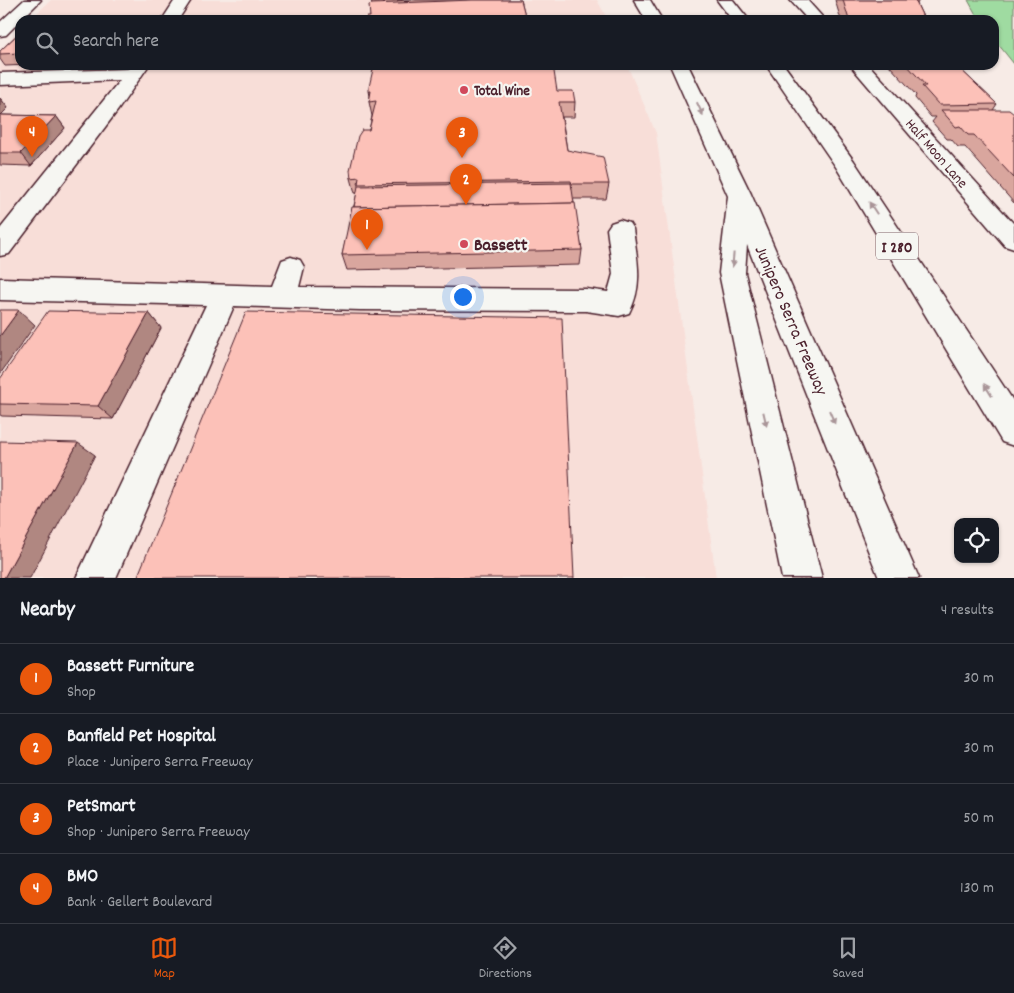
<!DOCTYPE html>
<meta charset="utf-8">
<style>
body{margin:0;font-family:Dekko,sans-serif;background:#20242c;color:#f1f3f6}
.controls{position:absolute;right:15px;bottom:15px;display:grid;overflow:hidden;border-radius:10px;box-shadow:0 1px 4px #0004}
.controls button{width:45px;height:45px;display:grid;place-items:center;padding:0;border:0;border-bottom:1px solid #363941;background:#171b24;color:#f1f3f6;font:25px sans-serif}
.you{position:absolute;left:462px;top:296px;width:18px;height:18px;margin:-12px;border:4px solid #fff;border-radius:50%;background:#1a73e8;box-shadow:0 0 0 8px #1a73e833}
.badge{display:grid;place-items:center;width:32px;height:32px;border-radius:50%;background:#ea580c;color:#fff;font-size:16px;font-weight:700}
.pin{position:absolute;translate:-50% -41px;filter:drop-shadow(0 1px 2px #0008)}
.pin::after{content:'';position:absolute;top:26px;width:18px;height:15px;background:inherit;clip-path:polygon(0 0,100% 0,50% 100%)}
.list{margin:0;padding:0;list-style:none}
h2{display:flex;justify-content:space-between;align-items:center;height:65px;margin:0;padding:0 20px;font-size:21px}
h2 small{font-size:16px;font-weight:400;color:#9ea1a6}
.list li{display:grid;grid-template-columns:32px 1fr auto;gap:15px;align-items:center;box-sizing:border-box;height:70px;padding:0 20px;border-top:1px solid #363941}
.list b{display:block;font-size:19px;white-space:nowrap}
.list p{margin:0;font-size:16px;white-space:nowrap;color:#9ea1a6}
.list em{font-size:16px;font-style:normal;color:#9ea1a6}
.icon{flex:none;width:28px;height:28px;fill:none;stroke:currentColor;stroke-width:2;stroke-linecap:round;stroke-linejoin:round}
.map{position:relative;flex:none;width:1014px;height:578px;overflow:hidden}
.search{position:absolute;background:#171b24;box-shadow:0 1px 4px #0004;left:15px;right:15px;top:15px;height:55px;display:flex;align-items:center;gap:12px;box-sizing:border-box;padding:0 18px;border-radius:15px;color:#9ea1a6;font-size:19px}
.sheet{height:345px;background:#171b24}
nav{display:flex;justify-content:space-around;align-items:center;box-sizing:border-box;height:70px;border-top:1px solid #363941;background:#171b24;font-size:14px;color:#9ea1a6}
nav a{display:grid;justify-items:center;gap:2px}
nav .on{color:#ea580c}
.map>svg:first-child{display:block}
</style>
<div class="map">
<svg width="1014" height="578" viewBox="0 0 1014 578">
<rect width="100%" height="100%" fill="#f7ebe6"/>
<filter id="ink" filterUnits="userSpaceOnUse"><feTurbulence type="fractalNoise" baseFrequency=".02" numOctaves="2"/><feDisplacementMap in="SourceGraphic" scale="10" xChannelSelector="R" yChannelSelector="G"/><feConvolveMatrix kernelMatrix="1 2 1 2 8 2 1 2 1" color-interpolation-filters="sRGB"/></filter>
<g filter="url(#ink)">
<!-- built -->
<g fill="#f8ded8">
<polygon points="51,0 597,0 608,20 30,20"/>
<polygon points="20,30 20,65 627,65 656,133 716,578 0,578 0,49"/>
</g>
<!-- green -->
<polygon fill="#9fdba1" stroke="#747d66" points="968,0 1014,0 1014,64 994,39 994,20 979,20"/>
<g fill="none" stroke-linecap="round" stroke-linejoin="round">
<!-- minor casing -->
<g stroke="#4a1f2b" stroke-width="3">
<g id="minor">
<polygon points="175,0 191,0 178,20 162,20"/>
<polygon points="790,0 807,0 825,20 808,20"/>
<polygon points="131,65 149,65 118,110 9,254 0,256 0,229 120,80 0,85 0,73 128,69"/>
<polygon points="850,65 869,65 1014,224 1014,249 1005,246"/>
<path d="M620,220l9,3 4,6c4,29 11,56 -4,84l-10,3 -33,-5 -226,-1 -126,-4 -118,272h-40l130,-273 -206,-5v-22l272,8 10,-26 9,-3 9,3 4,7 -5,20 287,2 22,3 5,-18 -6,-45 4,-6z"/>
</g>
</g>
<!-- major casing -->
<g stroke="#4a1f2b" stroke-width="3">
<polygon id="major" points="24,0 41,0 6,35 0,36 0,22"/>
</g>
<!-- highway casing -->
<g stroke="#4a1f2b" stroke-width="3">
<g id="highway">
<polygon points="634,0 650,0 662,20 646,20"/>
<polygon points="717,0 733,0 749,20 732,20"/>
<polygon points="670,65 688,65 751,194 919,578 879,578 747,245 745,273 822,578 782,578 719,273 728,196"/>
<polygon points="766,65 784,65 854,161 1014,402 1014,446 1002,442 836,167"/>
</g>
</g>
<!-- minor -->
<use href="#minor" fill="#f6f6f2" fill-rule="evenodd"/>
<!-- major -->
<use href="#major" fill="#f6f6f2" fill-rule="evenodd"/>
<!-- highway -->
<use href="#highway" fill="#f6f6f2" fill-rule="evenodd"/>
</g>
<!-- wall -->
<g fill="#d9a69e" stroke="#4a1f2b">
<polygon points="372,0 521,0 526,20 366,20 370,17"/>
<polygon points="835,0 919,0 917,4 923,17 928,20 841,20"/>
<polygon points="20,32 20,65 30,65 5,66 0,59 0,51"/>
<polygon points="889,65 956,65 997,104 993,110 1014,114 1014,203 965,147 958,147 951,139 947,139 932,122 936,117 931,117 915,98 916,95"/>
<polygon points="369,91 557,91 575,102 574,117 562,117 567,150 609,184 606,199 573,199 582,250 580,265 347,270 342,255 357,193 355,193 351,178 369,130 372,116 369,102 370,96"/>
<polygon points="0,98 8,108 1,115 56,116 65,128 31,166 0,165"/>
<polygon points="149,313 161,328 113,419 2,416 0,415 0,379"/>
</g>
<!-- shaded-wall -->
<g fill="#b08781" stroke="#4a1f2b">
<polygon points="0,98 8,108 0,116"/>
<polygon points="56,116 65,128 31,166 21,153"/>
<polygon points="19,310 35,325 0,374 0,336"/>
<polygon points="149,313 161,328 113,419 98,406"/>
<polygon points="78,443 95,455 30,578 4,578"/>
</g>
<!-- building -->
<g fill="#fcc1b8" stroke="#4a1f2b">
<polygon points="372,0 412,0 371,2"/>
<polygon points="472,0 521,0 526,19 494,20 366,20 367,17 370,17 369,5 372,4"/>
<polygon points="843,0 915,0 923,17 927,17 928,20 849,20"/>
<polygon points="20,32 20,53 0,54 0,51"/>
<polygon points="374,65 553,65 557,91 573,91 575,102 559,102 567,150 603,157 609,184 572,184 571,181 358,184 359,177 351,178 350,170 358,136 362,130 369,130 376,101 369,102 371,91 369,91 369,87"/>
<polygon points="907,65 956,65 997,104 939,105 922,86 926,86"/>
<polygon points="941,110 1009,110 1014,114 1014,178 974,135 968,135 960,126 956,127"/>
<polygon points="0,115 56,116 21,153 0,153"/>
<polygon points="571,183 574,203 354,207 358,186"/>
<polygon points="575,203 582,250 342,255 352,207"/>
<polygon points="0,310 19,310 0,336"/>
<polygon points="48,311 149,313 98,406 0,404 0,379"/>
<polygon points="246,312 562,318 574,578 137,578"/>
<polygon points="0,441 78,443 4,578 0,578"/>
</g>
<!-- one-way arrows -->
<defs><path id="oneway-solid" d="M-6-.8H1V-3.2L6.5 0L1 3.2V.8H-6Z" transform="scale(1.25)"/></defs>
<g fill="#a99598">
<use href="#oneway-solid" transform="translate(700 109) rotate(65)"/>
<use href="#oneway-solid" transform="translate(873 208) rotate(-123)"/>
<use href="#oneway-solid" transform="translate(733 260) rotate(95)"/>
<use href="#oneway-solid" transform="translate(988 390) rotate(-122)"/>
<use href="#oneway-solid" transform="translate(832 417) rotate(67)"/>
<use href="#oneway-solid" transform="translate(765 419) rotate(77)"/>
</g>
</g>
<!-- markers -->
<g fill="#d1495b" stroke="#f6f6f2" stroke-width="2">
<circle cx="464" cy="90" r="5"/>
<circle cx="464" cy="244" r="5"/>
</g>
<g text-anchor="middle" stroke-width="4.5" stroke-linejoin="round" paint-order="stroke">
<!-- far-poi labels -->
<g font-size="15" font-weight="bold" fill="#4a1f2b" stroke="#f6f6f2" text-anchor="start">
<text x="474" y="95">Total Wine</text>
</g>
<!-- far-street labels -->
<g font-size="15" fill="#4a1f2b" stroke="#f6f6f2">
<text transform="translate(937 153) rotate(49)" y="5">Half Moon Lane</text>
</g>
<!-- shield labels -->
<rect fill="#f6f6f2" stroke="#7e6067" stroke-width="1" x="876" y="232.5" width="42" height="27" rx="4"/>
<g font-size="16" font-weight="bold" fill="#4a1f2b">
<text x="897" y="252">I 280</text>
</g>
<!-- poi labels -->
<g font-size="18" font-weight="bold" fill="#4a1f2b" stroke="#f6f6f2" text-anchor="start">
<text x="474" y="250">Bassett</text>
</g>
<!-- street labels -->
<g font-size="18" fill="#4a1f2b" stroke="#f6f6f2">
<text transform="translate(792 320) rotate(67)" y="6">Junipero Serra Freeway</text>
</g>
</g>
</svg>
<div class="controls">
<button><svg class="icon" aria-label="locate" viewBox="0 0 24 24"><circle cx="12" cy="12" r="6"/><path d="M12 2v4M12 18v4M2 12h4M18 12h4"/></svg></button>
</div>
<div class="you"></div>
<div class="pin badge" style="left:367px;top:250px">1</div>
<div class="pin badge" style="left:466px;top:205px">2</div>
<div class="pin badge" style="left:462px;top:158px">3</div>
<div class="pin badge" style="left:32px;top:157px">4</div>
<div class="search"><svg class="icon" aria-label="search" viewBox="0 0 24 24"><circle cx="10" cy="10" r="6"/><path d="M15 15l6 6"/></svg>Search here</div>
</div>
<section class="sheet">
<h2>Nearby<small>4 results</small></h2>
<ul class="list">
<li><span class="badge">1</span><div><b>Bassett Furniture</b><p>Shop</p></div><em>30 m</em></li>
<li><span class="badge">2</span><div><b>Banfield Pet Hospital</b><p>Place · Junipero Serra Freeway</p></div><em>30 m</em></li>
<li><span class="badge">3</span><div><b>PetSmart</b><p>Shop · Junipero Serra Freeway</p></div><em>50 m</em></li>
<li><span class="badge">4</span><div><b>BMO</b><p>Bank · Gellert Boulevard</p></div><em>130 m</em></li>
</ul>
</section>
<nav>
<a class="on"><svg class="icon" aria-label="map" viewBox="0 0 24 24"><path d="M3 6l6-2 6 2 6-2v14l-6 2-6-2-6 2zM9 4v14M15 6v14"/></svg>Map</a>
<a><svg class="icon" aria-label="directions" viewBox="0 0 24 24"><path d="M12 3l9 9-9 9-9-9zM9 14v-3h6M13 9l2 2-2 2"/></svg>Directions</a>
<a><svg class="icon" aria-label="saved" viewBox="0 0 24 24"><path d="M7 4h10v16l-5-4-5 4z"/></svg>Saved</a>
</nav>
